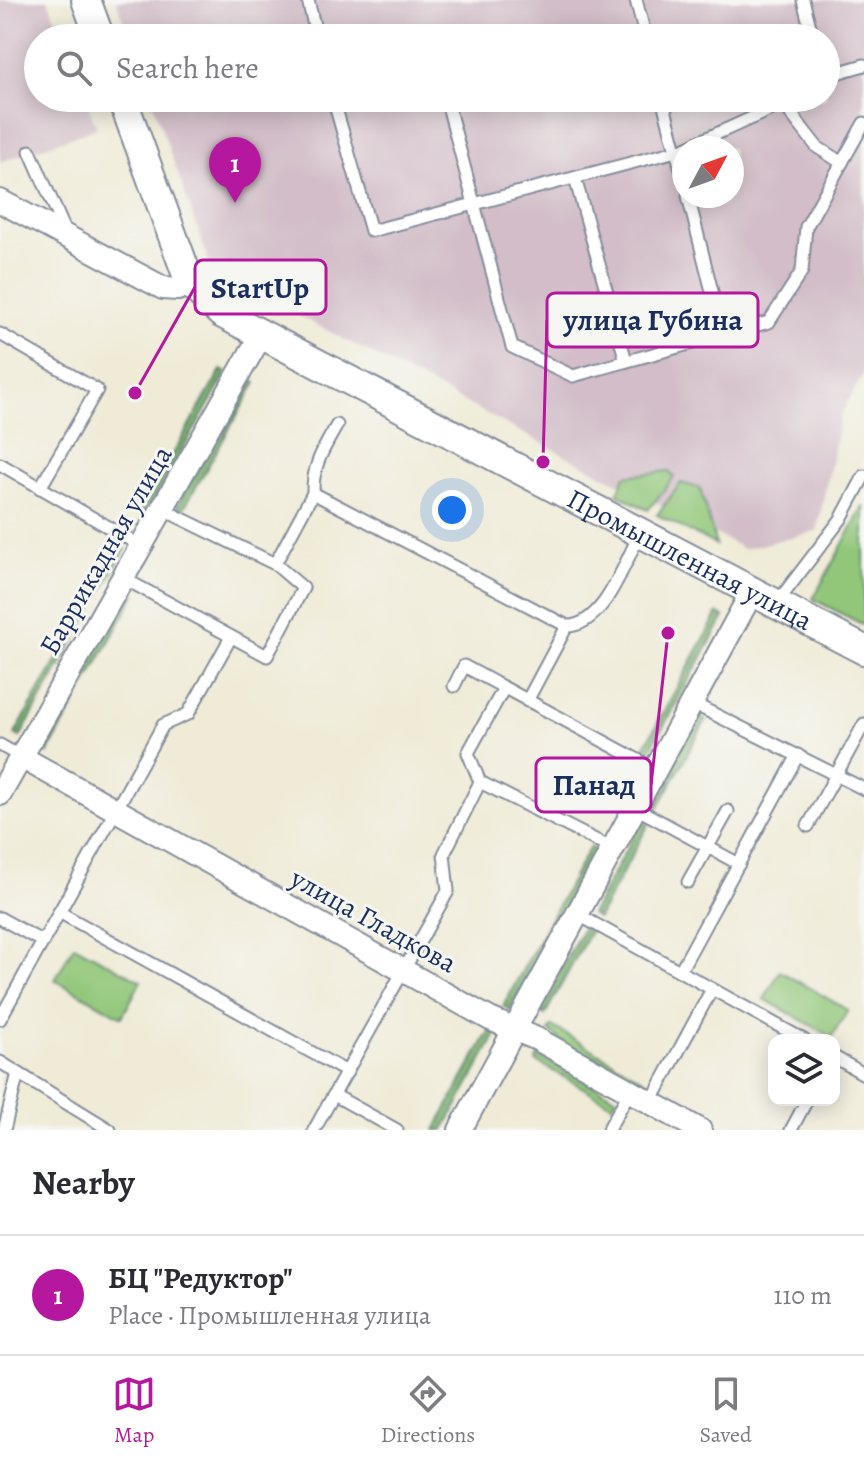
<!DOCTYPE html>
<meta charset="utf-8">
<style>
body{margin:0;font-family:Alegreya,serif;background:#f7f7f7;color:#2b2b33}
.controls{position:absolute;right:24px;bottom:24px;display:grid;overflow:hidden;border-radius:16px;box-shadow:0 4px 20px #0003}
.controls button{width:72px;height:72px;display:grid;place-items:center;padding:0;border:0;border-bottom:2px solid #e1e1e2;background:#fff;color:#2b2b33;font:40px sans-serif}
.compass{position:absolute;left:672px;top:136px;width:72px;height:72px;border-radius:50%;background:#fff;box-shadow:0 4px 20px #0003;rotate:49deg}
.you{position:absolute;left:452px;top:510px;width:28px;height:28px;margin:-20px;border:6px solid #fff;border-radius:50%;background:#1a73e8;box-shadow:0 0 0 12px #1a73e833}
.badge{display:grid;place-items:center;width:52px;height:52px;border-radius:50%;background:#b5179e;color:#fff;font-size:26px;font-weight:700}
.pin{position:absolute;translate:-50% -66px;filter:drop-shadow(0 2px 4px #0008)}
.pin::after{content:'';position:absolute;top:42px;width:28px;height:24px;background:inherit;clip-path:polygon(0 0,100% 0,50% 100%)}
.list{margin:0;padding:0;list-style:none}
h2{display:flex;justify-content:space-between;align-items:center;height:104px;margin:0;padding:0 32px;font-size:34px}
h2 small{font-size:26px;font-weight:400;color:#7c7c81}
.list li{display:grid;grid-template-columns:52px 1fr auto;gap:24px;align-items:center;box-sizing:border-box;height:120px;padding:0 32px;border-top:2px solid #e1e1e2}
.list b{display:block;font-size:30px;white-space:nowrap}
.list p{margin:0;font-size:26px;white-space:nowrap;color:#7c7c81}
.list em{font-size:26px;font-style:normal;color:#7c7c81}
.icon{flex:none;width:44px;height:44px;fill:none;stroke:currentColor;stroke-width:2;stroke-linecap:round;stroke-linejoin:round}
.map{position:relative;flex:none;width:864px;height:1130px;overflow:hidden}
.search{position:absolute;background:#fff;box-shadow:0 4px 20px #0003;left:24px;right:24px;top:24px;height:88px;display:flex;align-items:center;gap:20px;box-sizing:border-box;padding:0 28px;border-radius:44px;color:#7c7c81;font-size:30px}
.sheet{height:224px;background:#fff}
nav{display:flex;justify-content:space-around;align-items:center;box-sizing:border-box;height:112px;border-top:2px solid #e1e1e2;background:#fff;font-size:22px;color:#7c7c81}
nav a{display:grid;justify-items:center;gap:4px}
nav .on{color:#b5179e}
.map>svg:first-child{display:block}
</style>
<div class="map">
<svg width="864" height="1130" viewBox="0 0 864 1130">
<rect width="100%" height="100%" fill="#f6f6f2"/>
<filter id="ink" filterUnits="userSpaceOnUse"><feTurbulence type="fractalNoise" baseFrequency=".0125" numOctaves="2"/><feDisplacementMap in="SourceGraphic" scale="16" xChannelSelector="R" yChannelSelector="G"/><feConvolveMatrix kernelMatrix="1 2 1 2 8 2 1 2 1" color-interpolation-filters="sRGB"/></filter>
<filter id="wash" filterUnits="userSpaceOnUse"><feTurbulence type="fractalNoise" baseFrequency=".006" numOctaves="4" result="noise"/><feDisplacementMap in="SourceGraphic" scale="32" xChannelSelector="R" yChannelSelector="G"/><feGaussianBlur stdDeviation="1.8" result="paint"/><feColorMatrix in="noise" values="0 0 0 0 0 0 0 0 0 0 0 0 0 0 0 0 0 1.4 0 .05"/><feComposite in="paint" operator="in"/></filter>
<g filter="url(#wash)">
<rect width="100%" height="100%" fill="#efebd7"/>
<!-- industrial -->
<g fill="#d2bdc8" fill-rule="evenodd">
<polygon points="0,0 48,0 63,38 38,38 38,98 85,98 97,128 0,162"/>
<path d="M116,0h748v373l-23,41 -24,117 -73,18 -532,-279 -61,-172h675v-60h-697zM684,148h48v48h-48z"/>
</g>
<!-- green -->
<g fill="#92c779" stroke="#567b6c" stroke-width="2">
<polygon points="668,471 674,477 648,510 617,494 625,476"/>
<polygon points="681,483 700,488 716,545 657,515"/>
<polygon points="864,505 864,625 813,599"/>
<polygon points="74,945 141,981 122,1017 55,980"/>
<polygon points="780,971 848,1010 832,1037 764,999"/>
<polygon points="552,1026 653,1085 649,1090 560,1040 549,1031"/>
<polygon points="538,1056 617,1098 613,1105 536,1061"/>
</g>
<!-- forest -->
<g fill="#75ac69" stroke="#486e64" stroke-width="2">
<polygon points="221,370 227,373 144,517 139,514"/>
<polygon points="250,378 256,382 183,510 176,507"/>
<polygon points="121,546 126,549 20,737 15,734"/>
<polygon points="130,590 136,593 48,753 44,747"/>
<polygon points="718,613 724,617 647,756 641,753"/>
<polygon points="699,716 706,720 657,810 650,806"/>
<polygon points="642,820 649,824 598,918 591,914"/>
<polygon points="590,846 597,850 510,1010 503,1006"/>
<polygon points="584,926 591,930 545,1015 541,1013 542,1003"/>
<polygon points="490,1029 497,1033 444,1130 435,1130"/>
</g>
</g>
<g filter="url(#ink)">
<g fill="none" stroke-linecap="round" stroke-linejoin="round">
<!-- service casing -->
<g stroke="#858d9a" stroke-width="15">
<g id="service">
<polyline points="308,0 317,38"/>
<polyline points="636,0 646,38"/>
<polyline points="803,0 813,38"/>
<polyline points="826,76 864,65"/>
<polyline points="333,98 371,231 684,149"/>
<polyline points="446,98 512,347 573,376 769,322 802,271 806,227 864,123"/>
<polyline points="662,98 684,180"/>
<polyline points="785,106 817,147 842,163"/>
<polyline points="685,148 796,98"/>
<polyline points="30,151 66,233"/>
<polyline points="575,178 626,361"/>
<polyline points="688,196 723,335"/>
<polyline points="0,334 97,390 40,488"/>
<polyline points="0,464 141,546"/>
<path d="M313,493c-1,-27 11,-45 24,-68"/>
<polyline points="162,509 275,564 313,493 567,626 527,701"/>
<polyline points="123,578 267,656 303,588 275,564"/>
<polyline points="776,604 841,519 864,476"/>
<path d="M567,626c37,0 57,-63 73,-92"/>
<polyline points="454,686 464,666 655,769"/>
<polyline points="692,703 864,789"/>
<polyline points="0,745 21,757"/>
<polyline points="573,774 739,864"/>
<polyline points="480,782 613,849"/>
<polyline points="808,826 864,724"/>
<polyline points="688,882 728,811"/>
<polyline points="59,912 347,1072"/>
<polyline points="577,914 804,1040"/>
<polyline points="0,918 43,942"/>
<polyline points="680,971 798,755"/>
<polyline points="0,1019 163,725 188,714 231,637"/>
<polyline points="834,1057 864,1074"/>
<polyline points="0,1062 110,1130"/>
<polyline points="334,1095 397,1130"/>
<polyline points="651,1102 712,989"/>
<polyline points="4,1130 18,1073"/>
<polyline points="314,1130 448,891 444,854 480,782 468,753 504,688"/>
<polyline points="608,1130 630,1091"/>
<polyline points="791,1130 807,1100"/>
</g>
</g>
<!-- minor casing -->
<g stroke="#858d9a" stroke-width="26">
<g id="minor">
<polyline points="0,201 163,288 178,289 190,283"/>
<polyline points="21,757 490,1019 537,1039 700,1130"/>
<polyline points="0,794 261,335"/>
<polyline points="460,1130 752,592"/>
</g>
</g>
<!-- tertiary casing -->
<g stroke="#858d9a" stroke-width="32">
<g id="tertiary">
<polyline points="86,0 100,38"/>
<path id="s1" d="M122,98l68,185 31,30 643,337"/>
</g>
</g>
<!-- service -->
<use href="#service" stroke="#fff" stroke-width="11"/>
<!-- minor -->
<use href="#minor" stroke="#fff" stroke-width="22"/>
<!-- tertiary -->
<use href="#tertiary" stroke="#fff" stroke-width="28"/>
</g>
</g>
<g text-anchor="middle" stroke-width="6" stroke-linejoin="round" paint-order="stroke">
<!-- street labels -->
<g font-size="28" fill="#1b2f5e" stroke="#f6f6f2">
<text transform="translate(105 550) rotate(-60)" y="10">Баррикадная улица</text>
<text dy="10" stroke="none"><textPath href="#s1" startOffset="770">Промышленная улица</textPath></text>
<text transform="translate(374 920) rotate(29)" y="10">улица Гладкова</text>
</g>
</g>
<!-- callouts -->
<path fill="none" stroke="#b5179e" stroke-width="3" d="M135 393L195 287M543 462L547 320M668 633L651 785"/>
<g fill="#b5179e" stroke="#f6f6f2" stroke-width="3">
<circle cx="135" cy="393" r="8"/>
<circle cx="543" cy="462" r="8"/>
<circle cx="668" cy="633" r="8"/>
</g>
<g fill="#f6f6f2" stroke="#b5179e" stroke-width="3">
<rect x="195" y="260" width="131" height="54" rx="8"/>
<rect x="547" y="293" width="211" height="54" rx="8"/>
<rect x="536" y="758" width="115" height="54" rx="8"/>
</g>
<g font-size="30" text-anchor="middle" font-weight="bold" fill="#1b2f5e">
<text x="260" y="298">StartUp</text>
<text x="653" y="330">улица Губина</text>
<text x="594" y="795">Панад</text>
</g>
</svg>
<div class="controls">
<button><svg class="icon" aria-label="layers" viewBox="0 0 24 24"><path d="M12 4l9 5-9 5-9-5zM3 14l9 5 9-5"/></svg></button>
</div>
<svg class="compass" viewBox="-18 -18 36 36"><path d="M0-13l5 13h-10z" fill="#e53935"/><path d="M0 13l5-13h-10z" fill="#7c7c81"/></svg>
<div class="you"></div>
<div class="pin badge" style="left:235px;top:203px">1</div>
<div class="search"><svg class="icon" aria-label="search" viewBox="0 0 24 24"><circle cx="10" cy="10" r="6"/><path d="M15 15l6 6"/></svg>Search here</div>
</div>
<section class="sheet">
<h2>Nearby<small></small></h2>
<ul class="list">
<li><span class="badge">1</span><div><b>БЦ &quot;Редуктор&quot;</b><p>Place · Промышленная улица</p></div><em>110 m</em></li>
</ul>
</section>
<nav>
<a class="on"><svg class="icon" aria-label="map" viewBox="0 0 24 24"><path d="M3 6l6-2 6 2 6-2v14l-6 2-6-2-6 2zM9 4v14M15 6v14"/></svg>Map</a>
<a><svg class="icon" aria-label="directions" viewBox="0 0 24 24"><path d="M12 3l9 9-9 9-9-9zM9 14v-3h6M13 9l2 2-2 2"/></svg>Directions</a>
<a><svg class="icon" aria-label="saved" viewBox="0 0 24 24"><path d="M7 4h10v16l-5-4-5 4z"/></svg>Saved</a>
</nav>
